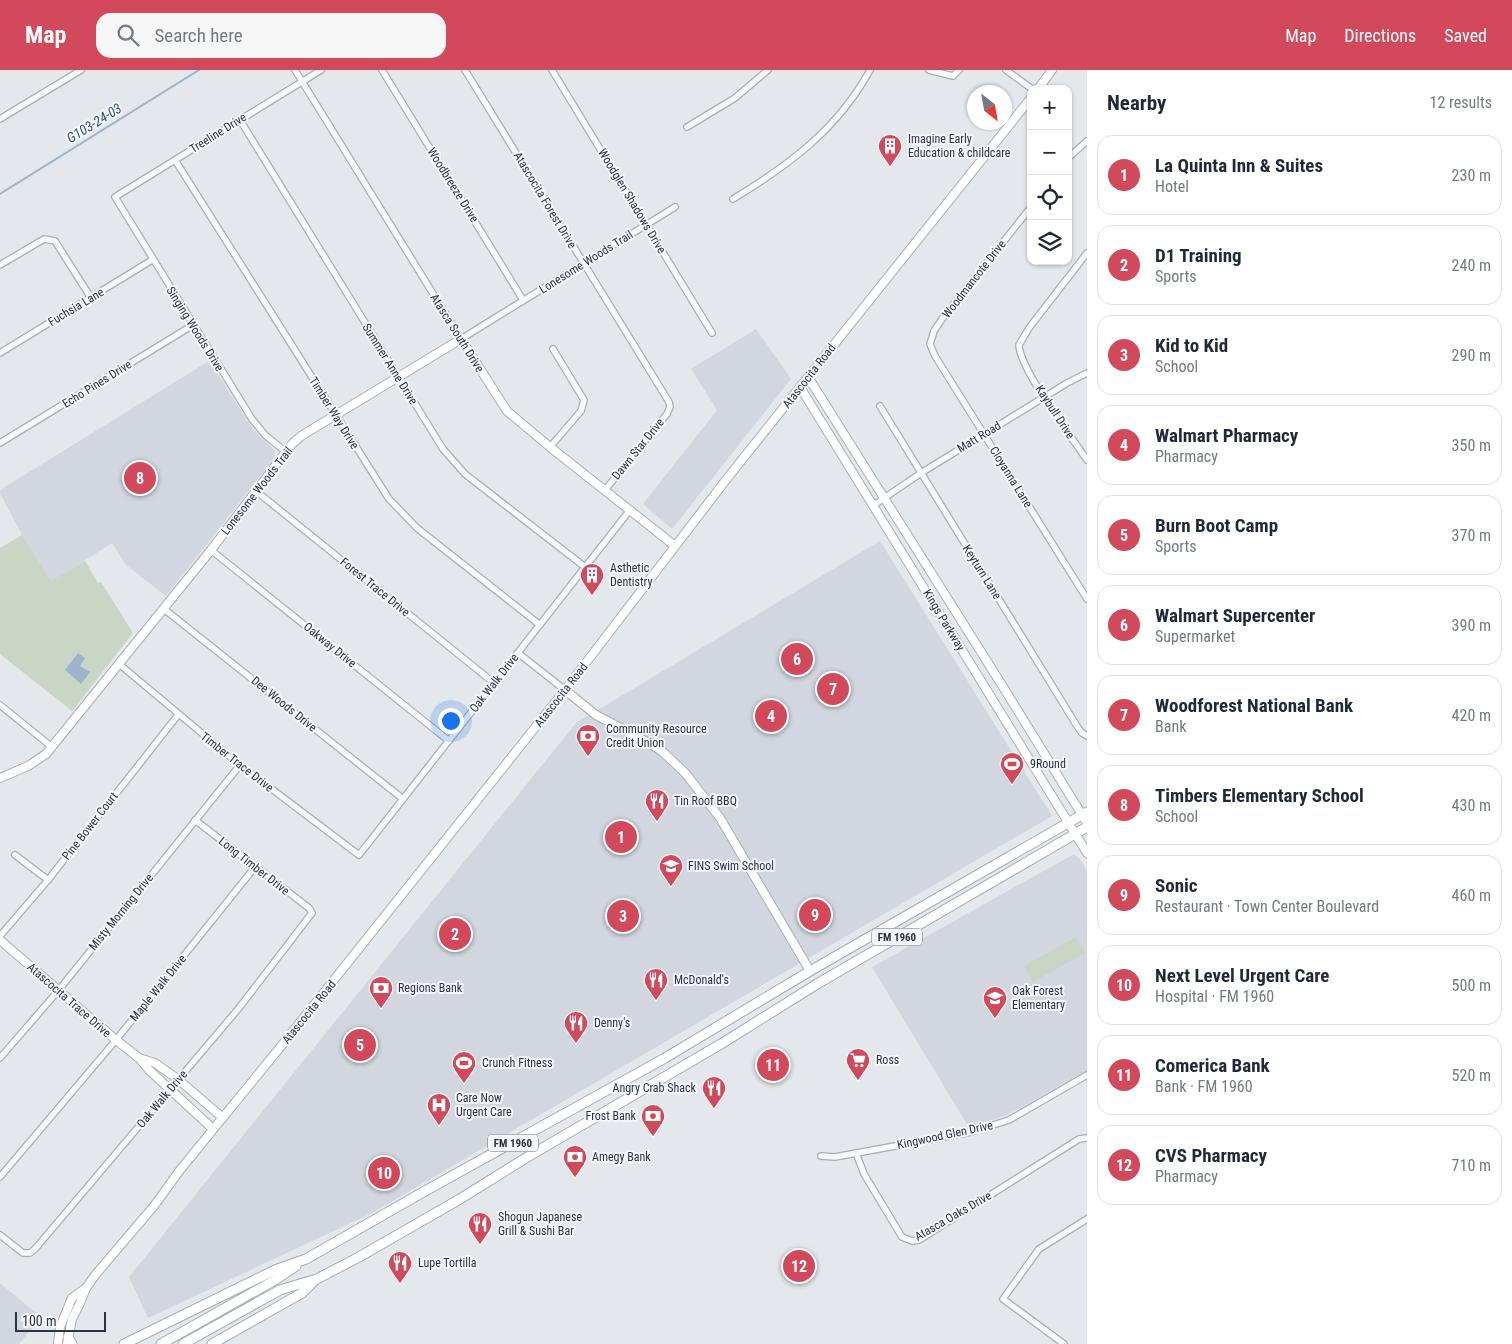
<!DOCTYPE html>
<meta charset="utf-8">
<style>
body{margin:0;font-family:"Roboto Condensed",sans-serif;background:#f6f6f7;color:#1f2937}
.controls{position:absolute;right:15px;top:15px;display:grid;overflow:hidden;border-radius:10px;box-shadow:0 1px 4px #0004}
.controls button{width:45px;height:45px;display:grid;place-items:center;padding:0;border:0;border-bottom:1px solid #e0e1e3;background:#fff;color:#1f2937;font:25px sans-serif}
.compass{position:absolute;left:967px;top:15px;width:45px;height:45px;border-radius:50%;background:#fff;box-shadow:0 1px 4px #0004;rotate:149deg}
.scale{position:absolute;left:15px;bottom:12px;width:91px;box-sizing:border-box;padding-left:5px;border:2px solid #2b3445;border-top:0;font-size:14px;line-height:18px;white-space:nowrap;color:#2b3445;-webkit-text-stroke:4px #f4f6f9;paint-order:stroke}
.you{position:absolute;left:450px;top:650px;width:18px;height:18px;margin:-12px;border:4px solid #fff;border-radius:50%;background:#1a73e8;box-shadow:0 0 0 8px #1a73e833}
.badge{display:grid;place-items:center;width:32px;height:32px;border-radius:50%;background:#d1495b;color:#fff;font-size:16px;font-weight:700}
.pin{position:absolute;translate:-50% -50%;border:2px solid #fff;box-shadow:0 1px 5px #0006}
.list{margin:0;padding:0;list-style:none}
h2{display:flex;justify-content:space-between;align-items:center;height:65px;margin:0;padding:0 20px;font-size:21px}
h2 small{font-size:16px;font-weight:400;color:#747a83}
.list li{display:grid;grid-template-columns:32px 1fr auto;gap:15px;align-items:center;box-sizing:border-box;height:80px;margin:0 10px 10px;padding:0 10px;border:1px solid #e0e1e3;border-radius:15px}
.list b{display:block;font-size:19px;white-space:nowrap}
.list p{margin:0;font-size:16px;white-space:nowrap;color:#747a83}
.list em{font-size:16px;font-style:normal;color:#747a83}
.icon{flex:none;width:28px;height:28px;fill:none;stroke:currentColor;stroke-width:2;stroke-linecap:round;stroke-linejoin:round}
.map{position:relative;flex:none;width:1087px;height:1274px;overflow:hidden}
header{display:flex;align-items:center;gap:30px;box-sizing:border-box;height:70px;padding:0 25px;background:#d1495b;color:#fff}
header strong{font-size:24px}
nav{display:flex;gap:28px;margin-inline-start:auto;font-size:18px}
.search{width:350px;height:45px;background:#f6f6f7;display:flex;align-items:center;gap:12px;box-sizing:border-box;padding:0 18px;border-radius:15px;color:#747a83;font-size:19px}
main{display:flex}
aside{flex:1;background:#fff}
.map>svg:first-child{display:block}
</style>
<header>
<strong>Map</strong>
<div class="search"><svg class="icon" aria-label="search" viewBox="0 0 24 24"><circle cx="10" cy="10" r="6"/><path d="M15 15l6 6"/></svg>Search here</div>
<nav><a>Map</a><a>Directions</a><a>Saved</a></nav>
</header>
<main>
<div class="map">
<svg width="1087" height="1274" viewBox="0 0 1087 1274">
<rect width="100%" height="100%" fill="#e4e7ec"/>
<!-- built -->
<g fill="#d2d6de">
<polygon points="756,259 791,309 672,459 643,434 717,340 691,299"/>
<polygon points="209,291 253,359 275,381 275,387 269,395 166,526 126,495 112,473 51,512 22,465 0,423 0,420"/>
<polygon points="880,471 1052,746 372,1143 148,1248 129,1207 576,653"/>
<polygon points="1074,784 1079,788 1087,800 1087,1000 1007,1045 986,1052 968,1056 872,897"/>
<polygon points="0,1213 41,1247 19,1274 0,1274"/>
</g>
<!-- green -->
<g fill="#c9d6c5">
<polygon points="22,465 51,511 85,491 98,513 101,512 133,563 72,641 0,584 0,478"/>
<polygon points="1076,867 1085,883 1033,912 1024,896"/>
</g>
<!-- water -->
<polygon fill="#9fb4cc" points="78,583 85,588 80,596 90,602 81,614 65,600"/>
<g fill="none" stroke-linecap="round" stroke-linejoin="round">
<!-- stream -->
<polyline stroke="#9fb4cc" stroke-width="2" points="0,124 199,0"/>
<!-- street casing -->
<g stroke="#a9aeb7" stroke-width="8">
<g id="street">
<polyline points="295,0 461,269 675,137"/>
<polyline points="382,0 523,230"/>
<polyline points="465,0 669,332 670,337 667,344 605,420"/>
<polyline points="552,0 712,263"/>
<polyline points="929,0 953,6 959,0"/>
<polyline points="1006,0 1032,19"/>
<polyline points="0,49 81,0"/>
<polyline points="240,50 443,379 465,404 585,497"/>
<polyline points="687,57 735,28 768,0"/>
<polyline points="1068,88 1087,71"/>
<polyline points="175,90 389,429 417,458 540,555"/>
<path d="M733,129c56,-34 105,-70 137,-129"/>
<polyline points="1031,137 942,249 934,261 930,274 935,286 1087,529"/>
<path d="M1087,183l-58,75 -10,17c1,25 52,91 68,115"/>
<polyline points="0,195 44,169 55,171 91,228"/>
<polyline points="0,283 152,190"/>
<polyline points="880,336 1077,656 1082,663 1087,666"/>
<polyline points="0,373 193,255"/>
<polyline points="550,377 581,341 584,330 553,279"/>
<polyline points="286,382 265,365 252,349 115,127 321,0"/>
<polyline points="256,421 494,613"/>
<polyline points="874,435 921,403 1067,313 1087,303"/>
<polyline points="211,480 449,671"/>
<polyline points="164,539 403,729"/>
<polyline points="518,583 565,620"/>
<polyline points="119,594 240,695 359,785 630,440"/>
<polyline points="0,635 52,677"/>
<polyline points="15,785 48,810"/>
<polyline points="0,866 48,810 178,645"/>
<polyline points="0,988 58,921 240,695"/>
<polyline points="856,1083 864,1104 902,1167 912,1171 919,1170 1079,1069 1087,1068"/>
<polyline points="821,1086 835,1087 971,1062 1009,1050 1087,1005"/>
<polyline points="0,1107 116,970 255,797"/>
<polyline points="0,1165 23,1183 30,1183 35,1179 239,938 312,843 309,838 195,750"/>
<polyline points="1064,1274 1003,1229 1039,1179 1087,1149"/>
</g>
</g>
<!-- secondary casing -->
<g stroke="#a9aeb7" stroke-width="10">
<g id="secondary">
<polyline points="1038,19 1052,0"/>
<polyline points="808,307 1005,620 1087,753"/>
<polyline points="800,317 1087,783"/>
<polyline points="565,620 596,645 649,673 663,682 686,704 720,748 810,901"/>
<polyline points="0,708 28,696 46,684 211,480 292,374 301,366 461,269 507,341 550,377 675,476"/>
<polyline points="0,870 116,970 139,988 149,1000 213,1059"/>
<polyline points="139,988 155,993 179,1010 223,1048"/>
<polyline points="58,1274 60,1257 72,1228 86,1218"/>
<polyline points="67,1274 72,1249 80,1233 86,1218 96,1204 154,1136 180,1100 282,975 565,620 729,406 1031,28"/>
</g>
</g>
<!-- primary casing -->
<g stroke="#a3abb8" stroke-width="11">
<g id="primary">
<polyline points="68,1267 72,1274"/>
<polyline points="124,1274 275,1200 306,1189 425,1121 665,988 810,901 1087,742"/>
<polyline points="161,1274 275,1210 296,1196"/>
<polyline points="183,1274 280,1220 313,1210"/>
<polyline points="212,1274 302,1223 315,1210 359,1187 460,1129 529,1086 721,974 817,914 1087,757"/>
</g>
</g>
<!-- street -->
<use href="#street" stroke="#f7f8fa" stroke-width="5.5"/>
<!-- secondary -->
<use href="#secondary" stroke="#fff" stroke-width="8"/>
<!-- primary -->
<use href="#primary" stroke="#fff" stroke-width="9"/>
</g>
<!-- icons -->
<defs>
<g id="building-pin" transform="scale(1.25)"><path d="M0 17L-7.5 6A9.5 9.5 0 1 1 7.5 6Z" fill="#d1495b" stroke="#f4f6f9"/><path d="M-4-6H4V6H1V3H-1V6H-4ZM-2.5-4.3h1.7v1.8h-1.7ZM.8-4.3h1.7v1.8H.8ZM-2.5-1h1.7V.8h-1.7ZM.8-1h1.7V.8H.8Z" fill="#fff"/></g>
<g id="bank-pin" transform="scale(1.25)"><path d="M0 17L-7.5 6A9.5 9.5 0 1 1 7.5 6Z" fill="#d1495b" stroke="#f4f6f9"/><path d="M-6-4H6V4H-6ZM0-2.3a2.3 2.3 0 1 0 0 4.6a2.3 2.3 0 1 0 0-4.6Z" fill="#fff"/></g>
<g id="stadium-pin" transform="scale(1.25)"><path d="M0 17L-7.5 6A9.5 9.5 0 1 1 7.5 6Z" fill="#d1495b" stroke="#f4f6f9"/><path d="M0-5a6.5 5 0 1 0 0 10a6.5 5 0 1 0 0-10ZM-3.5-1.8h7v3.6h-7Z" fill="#fff"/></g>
<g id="restaurant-pin" transform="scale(1.25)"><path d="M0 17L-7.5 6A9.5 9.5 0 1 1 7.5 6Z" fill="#d1495b" stroke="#f4f6f9"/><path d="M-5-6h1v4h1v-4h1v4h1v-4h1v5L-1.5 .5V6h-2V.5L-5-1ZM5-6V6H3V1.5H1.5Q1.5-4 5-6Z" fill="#fff"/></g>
<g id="school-pin" transform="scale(1.25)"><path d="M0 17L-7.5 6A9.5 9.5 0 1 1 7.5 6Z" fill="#d1495b" stroke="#f4f6f9"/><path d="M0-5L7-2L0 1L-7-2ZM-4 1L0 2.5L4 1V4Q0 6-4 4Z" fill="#fff"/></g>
<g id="supermarket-pin" transform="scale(1.25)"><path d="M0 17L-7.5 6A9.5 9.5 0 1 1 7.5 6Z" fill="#d1495b" stroke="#f4f6f9"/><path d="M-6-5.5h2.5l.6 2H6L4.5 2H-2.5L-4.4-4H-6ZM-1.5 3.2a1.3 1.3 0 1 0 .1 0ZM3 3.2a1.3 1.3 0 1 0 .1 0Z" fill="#fff"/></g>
<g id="hospital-pin" transform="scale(1.25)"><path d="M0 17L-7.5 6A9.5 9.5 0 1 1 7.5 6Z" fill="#d1495b" stroke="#f4f6f9"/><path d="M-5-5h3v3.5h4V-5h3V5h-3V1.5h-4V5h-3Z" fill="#fff"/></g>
</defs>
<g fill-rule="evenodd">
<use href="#building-pin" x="890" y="76"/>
<use href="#building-pin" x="592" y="505"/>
<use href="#bank-pin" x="588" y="666"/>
<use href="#stadium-pin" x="1012" y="694"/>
<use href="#restaurant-pin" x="657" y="731"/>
<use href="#school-pin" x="671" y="796"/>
<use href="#restaurant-pin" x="656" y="910"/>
<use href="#bank-pin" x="381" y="918"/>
<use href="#school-pin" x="995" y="928"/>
<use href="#restaurant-pin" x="576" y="953"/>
<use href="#supermarket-pin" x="858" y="990"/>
<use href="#stadium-pin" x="464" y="993"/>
<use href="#restaurant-pin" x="714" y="1018"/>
<use href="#hospital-pin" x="439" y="1035"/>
<use href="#bank-pin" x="653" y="1046"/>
<use href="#bank-pin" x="575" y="1087"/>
<use href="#restaurant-pin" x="480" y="1154"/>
<use href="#restaurant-pin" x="400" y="1193"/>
</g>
<g text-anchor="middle" stroke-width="4" stroke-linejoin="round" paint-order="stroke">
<!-- shield labels -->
<g fill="#f4f6f9" stroke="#676e7b" stroke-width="1">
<rect x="872" y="858.5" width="50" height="17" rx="4"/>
<rect x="488" y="1064.5" width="50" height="17" rx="4"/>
</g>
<g font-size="11" font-weight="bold" fill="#2b3445">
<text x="897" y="871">FM 1960</text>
<text x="513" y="1077">FM 1960</text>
</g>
<!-- street labels -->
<g font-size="12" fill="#2b3445" stroke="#f4f6f9">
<text transform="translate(218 63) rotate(-32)" y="4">Treeline Drive</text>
<text transform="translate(453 115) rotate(58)" y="4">Woodbreeze Drive</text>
<text transform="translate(545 130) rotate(59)" y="4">Atascocita Forest Drive</text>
<text transform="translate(632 131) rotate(59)" y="4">Woodglen Shadows Drive</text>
<text transform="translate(586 192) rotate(-32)" y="4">Lonesome Woods Trail</text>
<text transform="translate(974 209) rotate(-52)" y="4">Woodmancote Drive</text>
<text transform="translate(76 237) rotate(-31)" y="4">Fuchsia Lane</text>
<text transform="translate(195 259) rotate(58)" y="4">Singing Woods Drive</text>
<text transform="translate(457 263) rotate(58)" y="4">Atasca South Drive</text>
<text transform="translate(390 294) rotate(58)" y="4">Summer Anne Drive</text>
<text transform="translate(809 306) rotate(-52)" y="4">Atascocita Road</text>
<text transform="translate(97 314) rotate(-32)" y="4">Echo Pines Drive</text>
<text transform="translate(1055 342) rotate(57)" y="4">Kaybull Drive</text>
<text transform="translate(334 343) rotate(58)" y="4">Timber Way Drive</text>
<text transform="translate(979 367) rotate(-31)" y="4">Matt Road</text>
<text transform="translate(638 379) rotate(-51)" y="4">Dawn Star Drive</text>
<text transform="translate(1011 407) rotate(58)" y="4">Cloyanna Lane</text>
<text transform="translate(257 421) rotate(-52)" y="4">Lonesome Woods Trail</text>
<text transform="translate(982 502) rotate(58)" y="4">Keyturn Lane</text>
<text transform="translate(375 517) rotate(39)" y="4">Forest Trace Drive</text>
<text transform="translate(944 550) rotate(59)" y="4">Kings Parkway</text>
<text transform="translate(330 575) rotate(39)" y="4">Oakway Drive</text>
<text transform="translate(494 613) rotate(-52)" y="4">Oak Walk Drive</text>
<text transform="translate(561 625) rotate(-52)" y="4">Atascocita Road</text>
<text transform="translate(284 634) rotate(39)" y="4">Dee Woods Drive</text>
<text transform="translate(237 692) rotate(38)" y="4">Timber Trace Drive</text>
<text transform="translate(90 756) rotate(-52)" y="4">Pine Bower Court</text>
<text transform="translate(254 796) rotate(38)" y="4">Long Timber Drive</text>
<text transform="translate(121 842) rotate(-51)" y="4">Misty Morning Drive</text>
<text transform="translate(158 918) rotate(-51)" y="4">Maple Walk Drive</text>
<text transform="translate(69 930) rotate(41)" y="4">Atascocita Trace Drive</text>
<text transform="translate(309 942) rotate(-51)" y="4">Atascocita Road</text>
<text transform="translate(162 1029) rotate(-50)" y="4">Oak Walk Drive</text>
<text transform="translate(945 1065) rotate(-12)" y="4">Kingwood Glen Drive</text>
<text transform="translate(953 1146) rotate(-30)" y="4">Atasca Oaks Drive</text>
</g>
<!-- poi labels -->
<g font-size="12" fill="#2b3445" stroke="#f4f6f9" text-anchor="start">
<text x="908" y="73">Imagine Early<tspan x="908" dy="14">Education &amp; childcare</tspan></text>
<text x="610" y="502">Asthetic<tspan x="610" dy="14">Dentistry</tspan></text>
<text x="606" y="663">Community Resource<tspan x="606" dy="14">Credit Union</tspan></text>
<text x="1030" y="698">9Round</text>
<text x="674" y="735">Tin Roof BBQ</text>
<text x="688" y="800">FINS Swim School</text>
<text x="674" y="914">McDonald's</text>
<text x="398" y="922">Regions Bank</text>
<text x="1012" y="925">Oak Forest<tspan x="1012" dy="14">Elementary</tspan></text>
<text x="594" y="957">Denny's</text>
<text x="876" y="994">Ross</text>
<text x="482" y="997">Crunch Fitness</text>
<text x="696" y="1022" text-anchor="end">Angry Crab Shack</text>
<text x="456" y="1032">Care Now<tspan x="456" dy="14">Urgent Care</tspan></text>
<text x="636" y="1050" text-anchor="end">Frost Bank</text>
<text x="592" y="1091">Amegy Bank</text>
<text x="498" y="1151">Shogun Japanese<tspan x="498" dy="14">Grill &amp; Sushi Bar</tspan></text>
<text x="418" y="1197">Lupe Tortilla</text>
</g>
<!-- water labels -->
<g font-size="14" font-style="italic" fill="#34527a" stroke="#f4f6f9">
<text transform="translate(94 53) rotate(-32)" y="5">G103-24-03</text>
</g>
</g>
</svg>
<div class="controls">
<button>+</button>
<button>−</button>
<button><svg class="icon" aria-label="locate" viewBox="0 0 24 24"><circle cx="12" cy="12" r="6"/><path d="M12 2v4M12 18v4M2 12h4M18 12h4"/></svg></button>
<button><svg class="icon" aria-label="layers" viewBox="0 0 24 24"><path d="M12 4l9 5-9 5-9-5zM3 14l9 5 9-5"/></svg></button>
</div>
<svg class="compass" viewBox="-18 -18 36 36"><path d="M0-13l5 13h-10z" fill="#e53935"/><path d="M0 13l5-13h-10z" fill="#747a83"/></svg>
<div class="scale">100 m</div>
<div class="you"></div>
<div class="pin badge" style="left:621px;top:767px">1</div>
<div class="pin badge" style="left:455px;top:864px">2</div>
<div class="pin badge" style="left:623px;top:846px">3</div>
<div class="pin badge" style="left:771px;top:646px">4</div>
<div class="pin badge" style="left:360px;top:975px">5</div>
<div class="pin badge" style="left:797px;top:589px">6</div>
<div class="pin badge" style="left:833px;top:619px">7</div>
<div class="pin badge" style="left:140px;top:408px">8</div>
<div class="pin badge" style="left:815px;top:845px">9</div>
<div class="pin badge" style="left:384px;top:1103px">10</div>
<div class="pin badge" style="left:773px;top:995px">11</div>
<div class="pin badge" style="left:799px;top:1196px">12</div>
</div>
<aside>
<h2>Nearby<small>12 results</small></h2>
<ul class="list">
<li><span class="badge">1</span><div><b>La Quinta Inn &amp; Suites</b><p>Hotel</p></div><em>230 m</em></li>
<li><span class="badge">2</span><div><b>D1 Training</b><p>Sports</p></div><em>240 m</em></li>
<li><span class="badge">3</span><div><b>Kid to Kid</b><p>School</p></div><em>290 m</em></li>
<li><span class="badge">4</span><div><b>Walmart Pharmacy</b><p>Pharmacy</p></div><em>350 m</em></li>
<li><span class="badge">5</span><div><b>Burn Boot Camp</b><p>Sports</p></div><em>370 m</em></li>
<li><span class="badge">6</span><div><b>Walmart Supercenter</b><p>Supermarket</p></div><em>390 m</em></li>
<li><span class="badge">7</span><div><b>Woodforest National Bank</b><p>Bank</p></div><em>420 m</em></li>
<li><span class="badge">8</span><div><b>Timbers Elementary School</b><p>School</p></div><em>430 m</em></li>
<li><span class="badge">9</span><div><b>Sonic</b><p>Restaurant · Town Center Boulevard</p></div><em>460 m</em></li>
<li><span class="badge">10</span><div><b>Next Level Urgent Care</b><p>Hospital · FM 1960</p></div><em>500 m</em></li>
<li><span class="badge">11</span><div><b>Comerica Bank</b><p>Bank · FM 1960</p></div><em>520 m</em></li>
<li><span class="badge">12</span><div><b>CVS Pharmacy</b><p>Pharmacy</p></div><em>710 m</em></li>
</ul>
</aside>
</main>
